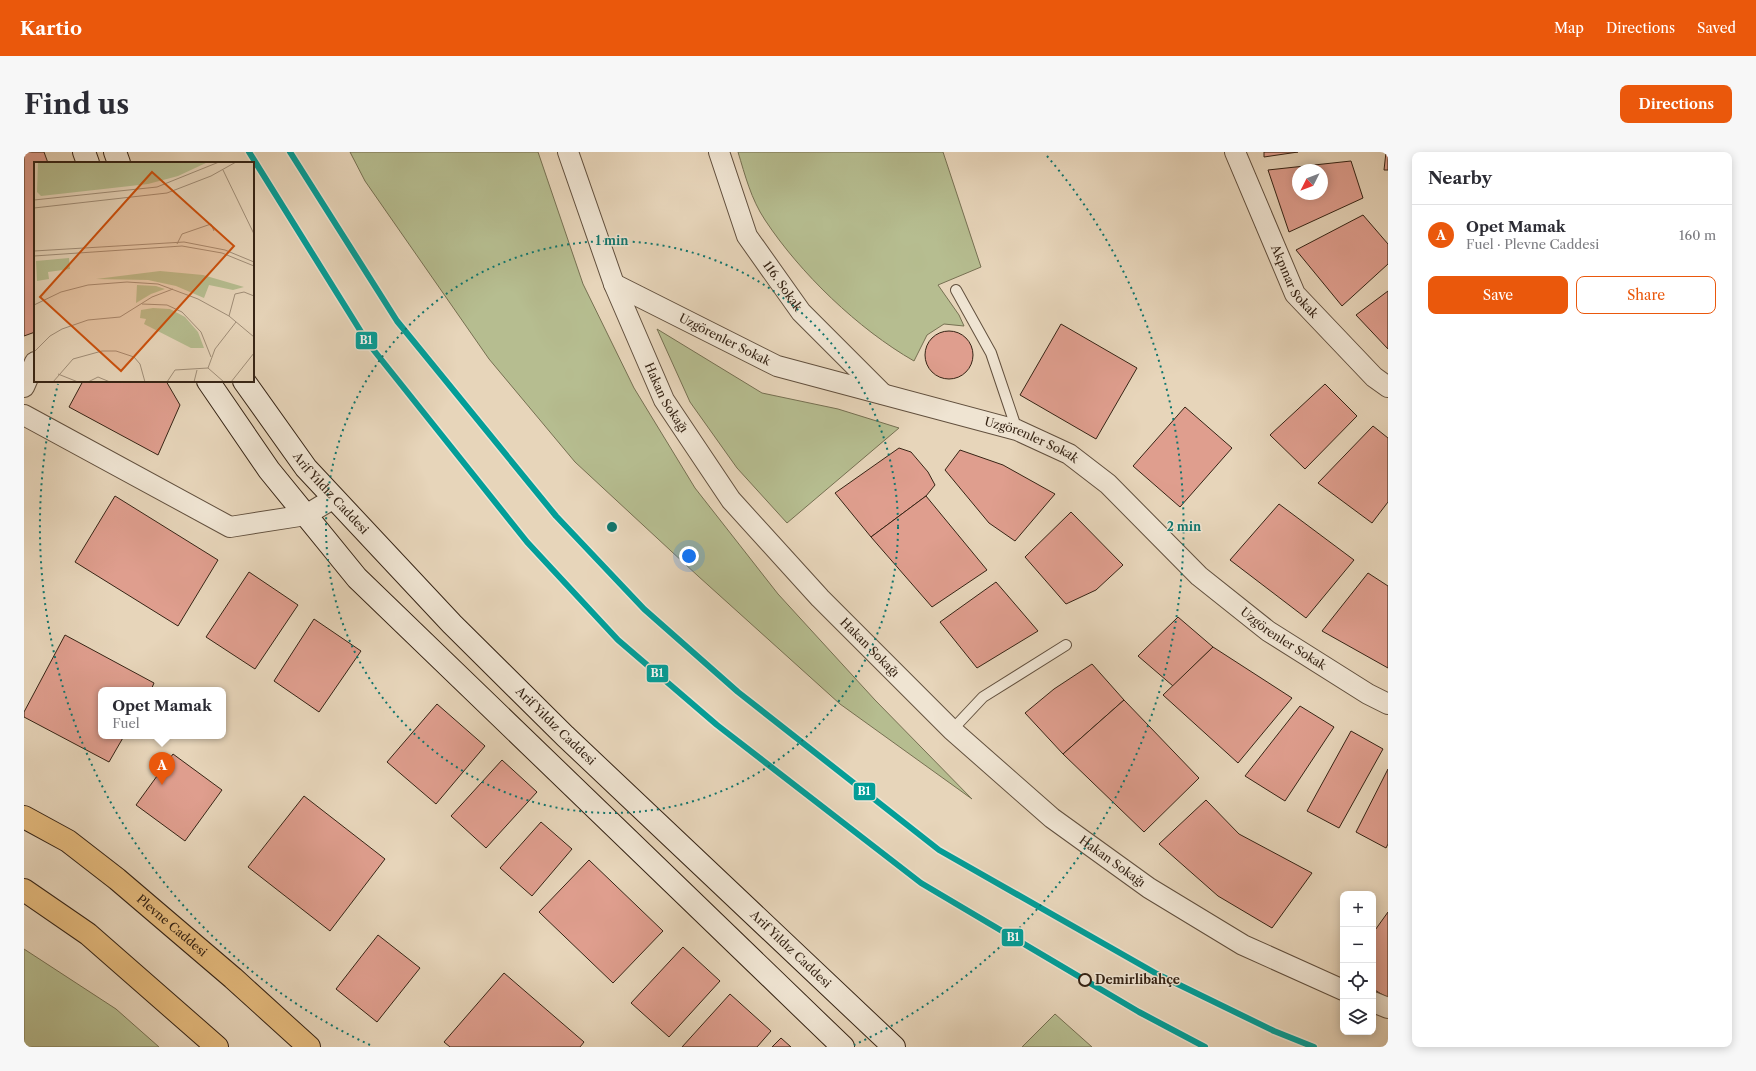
<!DOCTYPE html>
<meta charset="utf-8">
<style>
body{margin:0;font-family:"Libre Caslon Text",serif;background:#f7f7f7;color:#2b2b33}
.controls{position:absolute;right:12px;bottom:12px;display:grid;overflow:hidden;border-radius:8px;box-shadow:0 2px 10px #0003}
.controls button{width:36px;height:36px;display:grid;place-items:center;padding:0;border:0;border-bottom:1px solid #e1e1e2;background:#fff;color:#2b2b33;font:20px sans-serif}
.compass{position:absolute;left:1268px;top:12px;width:36px;height:36px;border-radius:50%;background:#fff;box-shadow:0 2px 10px #0003;rotate:228deg}
.you{position:absolute;left:665px;top:404px;width:14px;height:14px;margin:-10px;border:3px solid #fff;border-radius:50%;background:#1a73e8;box-shadow:0 0 0 6px #1a73e833}
.badge{display:grid;place-items:center;width:26px;height:26px;border-radius:50%;background:#ea580c;color:#fff;font-size:13px;font-weight:700}
.pin{position:absolute;translate:-50% -33px;filter:drop-shadow(0 1px 2px #0008)}
.pin::after{content:'';position:absolute;top:21px;width:14px;height:12px;background:inherit;clip-path:polygon(0 0,100% 0,50% 100%)}
.popup{position:absolute;left:74px;top:535px;width:128px;height:52px;box-sizing:border-box;display:grid;place-content:center;border-radius:8px;background:#fff;filter:drop-shadow(0 1px 3px #0005);font-size:13px;white-space:nowrap;color:#7c7c81}
.popup b{font-size:15px;color:#2b2b33}
.popup::after{content:'';position:absolute;left:50%;top:100%;margin-left:-8px;border:8px solid transparent;border-top-color:#fff}
.list{margin:0;padding:0;list-style:none}
h2{display:flex;justify-content:space-between;align-items:center;height:52px;margin:0;padding:0 16px;font-size:17px}
h2 small{font-size:13px;font-weight:400;color:#7c7c81}
.list li{display:grid;grid-template-columns:26px 1fr auto;gap:12px;align-items:center;box-sizing:border-box;height:60px;padding:0 16px;border-top:1px solid #e1e1e2}
.list b{display:block;font-size:15px;white-space:nowrap}
.list p{margin:0;font-size:13px;white-space:nowrap;color:#7c7c81}
.list em{font-size:13px;font-style:normal;color:#7c7c81}
.actions{display:flex;gap:8px;padding:12px 16px}
.actions a{flex:1;padding:9px 0;border:1px solid #ea580c;border-radius:8px;text-align:center;font-size:14px;color:#ea580c}
.actions .main{background:#ea580c;color:#fff}
.icon{flex:none;width:22px;height:22px;fill:none;stroke:currentColor;stroke-width:2;stroke-linecap:round;stroke-linejoin:round}
.map{position:relative;flex:none;width:1364px;height:895px;overflow:hidden;border-radius:8px}
header{display:flex;align-items:center;gap:24px;box-sizing:border-box;height:56px;padding:0 20px;background:#ea580c;color:#fff}
header strong{font-size:19px}
nav{display:flex;gap:22px;margin-inline-start:auto;font-size:14px}
.intro{display:flex;align-items:center;justify-content:space-between;box-sizing:border-box;height:96px;padding:0 24px}
h1{margin:0;font-size:28px}
.button{padding:10px 18px;border-radius:8px;background:#ea580c;color:#fff;font-size:14px;font-weight:700}
main{display:flex;gap:24px;padding:0 24px}
aside{flex:1;background:#fff;border-radius:8px;box-shadow:0 2px 10px #0003}
.map>svg:first-child{display:block}
</style>
<header>
<strong>Kartio</strong>
<nav><a>Map</a><a>Directions</a><a>Saved</a></nav>
</header>
<div class="intro"><h1>Find us</h1><a class="button">Directions</a></div>
<main>
<div class="map">
<svg width="1364" height="895" viewBox="0 0 1364 895">
<rect width="100%" height="100%" fill="#e7d5ba"/>
<filter id="stains"><feTurbulence type="fractalNoise" baseFrequency=".005" numOctaves="4"/><feColorMatrix values="0 0 0 0 .2 0 0 0 0 .09 0 0 0 0 .02 0 0 0 .5 -.17"/></filter>
<radialGradient id="worn" r=".72"><stop offset=".6" stop-color="#630" stop-opacity="0"/><stop offset="1" stop-color="#630" stop-opacity=".3"/></radialGradient>
<!-- green -->
<g fill="#b6bd90" stroke="#767052">
<polygon points="326,0 514,0 559,132 610,236 671,336 754,442 851,548 948,647 816,552 674,424 551,310 465,207 341,29"/>
<path d="M714,0h205l38,115 -43,18 21,30 5,11 -20,-2 -17,11 -13,26c-56,-32 -114,-88 -149,-141 -14,-21 -20,-45 -27,-68z"/>
<polygon points="633,177 738,241 814,257 875,276 763,371 713,316 666,250"/>
<polygon points="0,797 92,857 135,895 0,895"/>
<polygon points="1031,862 1068,895 998,895"/>
</g>
<!-- building -->
<g fill="#df9e8e" stroke="#362415" fill-rule="evenodd">
<polygon points="0,0 20,0 24,11 11,11 11,180 0,184"/>
<polygon points="1240,0 1274,0 1240,5"/>
<polygon points="1362,0 1364,0 1364,18 1360,18"/>
<path d="M1327,9l12,37 -74,34 -21,-62zM1274,18h24v24h-24z"/>
<polygon points="1339,63 1364,92 1364,112 1318,154 1272,98"/>
<polygon points="1364,139 1364,197 1332,163"/>
<polygon points="1037,172 1113,216 1072,287 996,243"/>
<circle cx="925" cy="203" r="24"/>
<polygon points="59,229 142,229 156,253 134,303 45,255"/>
<polygon points="1301,232 1333,264 1281,317 1246,283"/>
<polygon points="1161,255 1208,296 1156,355 1109,314"/>
<polygon points="1349,274 1364,286 1364,350 1348,371 1294,331"/>
<polygon points="875,296 887,300 904,320 911,333 902,344 847,385 811,341"/>
<polygon points="936,298 979,313 1031,342 991,389 965,371 921,318"/>
<polygon points="91,344 194,408 154,474 51,410"/>
<polygon points="902,344 963,418 908,455 847,385"/>
<polygon points="1255,352 1330,408 1282,466 1206,408"/>
<polygon points="1047,360 1099,413 1072,438 1042,452 1001,405"/>
<polygon points="225,420 274,453 231,517 182,485"/>
<polygon points="1344,421 1364,434 1364,516 1298,479"/>
<polygon points="972,430 1014,479 953,516 916,470"/>
<polygon points="1154,465 1189,495 1149,534 1114,504"/>
<polygon points="290,467 337,499 295,560 250,529"/>
<polygon points="41,483 130,531 127,538 77,538 77,584 100,584 85,610 0,565 0,560"/>
<polygon points="1189,495 1268,546 1214,611 1139,543"/>
<polygon points="1068,512 1100,548 1039,602 1001,561 1030,537"/>
<polygon points="1100,548 1175,626 1120,680 1039,602"/>
<polygon points="413,552 461,594 412,652 363,610"/>
<polygon points="1276,554 1310,575 1261,649 1221,624"/>
<polygon points="1327,579 1359,597 1315,676 1283,659"/>
<polygon points="149,602 198,638 161,689 112,653"/>
<polygon points="478,608 513,640 462,696 427,664"/>
<polygon points="1364,617 1364,692 1362,696 1332,680"/>
<polygon points="280,644 361,707 306,779 224,715"/>
<polygon points="1182,648 1215,682 1288,721 1248,776 1194,744 1135,692"/>
<polygon points="517,670 548,697 508,744 476,716"/>
<polygon points="565,708 639,779 589,831 515,760"/>
<polygon points="1364,760 1364,846 1349,837 1349,781"/>
<polygon points="354,783 396,816 353,870 312,837"/>
<polygon points="659,795 696,829 645,885 607,851"/>
<polygon points="480,821 560,890 556,895 426,895 420,890"/>
<polygon points="706,842 747,879 733,895 658,895"/>
<polygon points="757,886 767,895 748,895"/>
</g>
<g fill="none" stroke-linecap="round" stroke-linejoin="round">
<!-- service casing -->
<g stroke="#62503e" stroke-width="12">
<g id="service">
<polyline points="932,138 967,201 993,278"/>
<polyline points="928,578 959,545 1042,493"/>
</g>
</g>
<!-- minor casing -->
<g stroke="#62503e" stroke-width="22">
<g id="minor">
<path id="s1" d="M544,0l46,132 50,116 67,100 89,98 132,132 100,88 97,70 94,57 100,45"/>
<path id="s2" d="M695,0l28,84 54,76 82,82"/>
<path id="s3" d="M1211,0l60,142 79,83 14,10"/>
<path id="s4" d="M590,132l163,82 240,64 52,24 39,30 91,92 69,55 100,63 20,10"/>
<polyline points="0,235 11,210"/>
<polyline points="0,263 206,375 282,363 310,346"/>
<polyline points="1349,850 1364,856"/>
</g>
</g>
<!-- secondary casing -->
<g stroke="#362415" stroke-width="24">
<g id="secondary">
<polyline points="60,0 64,11"/>
<polyline points="91,0 95,11"/>
<polyline points="184,229 245,318 333,426 819,895"/>
<path id="s5" d="M220,229l62,87 146,156 113,112 329,311"/>
</g>
</g>
<!-- primary casing -->
<g stroke="#362415" stroke-width="24">
<g id="primary">
<path id="s6" d="M0,665l44,24 49,38 116,99 76,69"/>
<polyline points="0,738 64,782 193,895"/>
</g>
</g>
<!-- service -->
<use href="#service" stroke="#efe4d2" stroke-width="10"/>
<!-- minor -->
<use href="#minor" stroke="#efe4d2" stroke-width="20"/>
<!-- secondary -->
<use href="#secondary" stroke="#efe4d2" stroke-width="22"/>
<!-- primary -->
<use href="#primary" stroke="#e4ba7d" stroke-width="22"/>
<!-- rail-1 casing -->
<g stroke="#efe4d2" stroke-width="9">
<g id="rail-1">
<polyline points="225,0 344,191 503,390 594,488 693,573 897,731 1115,860 1181,895"/>
<polyline points="266,0 373,169 532,364 620,457 714,540 915,698 1133,822 1250,879 1290,895"/>
</g>
</g>
<!-- rail-1 -->
<use href="#rail-1" stroke="#039e98" stroke-width="6"/>
</g>
<!-- distance rings -->
<g fill="none" stroke="#0f766e" stroke-width="2" stroke-dasharray="2 4">
<circle cx="588" cy="375" r="286"/>
<path d="M346 893A572 572 0 0 1 34 232M1023 4A572 572 0 0 1 830 893"/>
</g>
<!-- markers -->
<circle fill="#efe4d2" stroke="#362415" stroke-width="2" cx="1061" cy="828" r="6"/>
<g text-anchor="middle" stroke-width="3" stroke-linejoin="round" paint-order="stroke">
<!-- street labels -->
<g font-size="12" fill="#362415" stroke="#efe4d2">
<text dy="4" stroke="none"><textPath href="#s3" startOffset="143">Akpınar Sokak</textPath></text>
<text dy="4" stroke="none"><textPath href="#s2" startOffset="150">116. Sokak</textPath></text>
<text dy="4" stroke="none"><textPath href="#s4" startOffset="124">Uzgörenler Sokak</textPath></text>
<text dy="4" stroke="none"><textPath href="#s1" startOffset="265">Hakan Sokağı</textPath></text>
<text dy="4" stroke="none"><textPath href="#s4" startOffset="448">Uzgörenler Sokak</textPath></text>
<text dy="4" stroke="none"><textPath href="#s5" startOffset="142">Arif Yıldız Caddesi</textPath></text>
<text dy="4" stroke="none"><textPath href="#s4" startOffset="772">Uzgörenler Sokak</textPath></text>
<text dy="4" stroke="none"><textPath href="#s1" startOffset="589">Hakan Sokağı</textPath></text>
<text dy="4" stroke="none"><textPath href="#s5" startOffset="466">Arif Yıldız Caddesi</textPath></text>
<text dy="4" stroke="none"><textPath href="#s1" startOffset="913">Hakan Sokağı</textPath></text>
<text dy="4" stroke="none"><textPath href="#s6" startOffset="184">Plevne Caddesi</textPath></text>
<text dy="4" stroke="none"><textPath href="#s5" startOffset="790">Arif Yıldız Caddesi</textPath></text>
</g>
<!-- stop labels -->
<g font-size="12" font-weight="bold" fill="#362415" stroke="#efe4d2" text-anchor="start">
<text x="1071" y="832">Demirlibahçe</text>
</g>
</g>
<!-- overview -->
<g transform="translate(10 10)">
<rect width="220" height="220" fill="#e7d5ba"/>
<path d="M4,0h170l-30,14 -30,8 -107,12 -4,-4zM35,96l1,11 -22,3 1,7 -12,2 -1,-20zM126,109l43,4 41,12 -11,3 -24,-5 -5,13 -28,-12 -28,-6 -52,-1zM103,123l19,1 9,3 -14,5 -15,9zM119,146l17,1 15,8 13,15 6,16h-13l-47,-24 2,-5 -6,-1 1,-8z" fill="#b6bd90"/>
<path fill="none" stroke="#a08e78" stroke-width="1" d="M189,8l31,64M0,38l123,-13 62,-25M0,46l133,-15 44,-17 25,-14M143,82l5,-10 29,-10 3,7M0,89l150,-9 41,8 29,12M0,94l148,-10 40,7 32,13M108,142l25,1 15,7 19,20 10,25M0,143l27,-13 27,-7 39,-3 31,2 40,15 31,17 25,21M195,154l6,-22 9,-2 10,4M0,190l16,-16 12,-7 26,-9 32,-3 32,-20 21,-8M174,206l7,-19 21,-27M174,206l16,14M24,212l20,8M19,220l20,-23 29,-8h14l18,6 6,7 5,18M54,220l10,-5 12,5M133,220l8,-12 33,-2M160,220l3,-12M197,220l23,-29"/>
<path fill="#cd510d" fill-opacity="0.15" stroke="#cd510d" stroke-width="2" d="M118,10l82,74 -113,125 -81,-74z"/>
<rect width="220" height="220" fill="none" stroke="#362415" stroke-width="2"/>
</g>
<circle cx="588" cy="375" r="6" fill="#0f766e" stroke="#efe4d2" stroke-width="2"/>
<g font-size="12" text-anchor="middle" font-weight="bold" fill="#0f766e" stroke="#efe4d2" stroke-width="3" stroke-linejoin="round" paint-order="stroke">
<text x="588" y="93">1 min</text>
<text x="1160" y="379">2 min</text>
</g>
<g stroke="#efe4d2" stroke-width="1.5">
<rect x="331" y="179" width="23" height="19" rx="4" fill="#039e98"/>
<rect x="622" y="512" width="23" height="19" rx="4" fill="#039e98"/>
<rect x="829" y="630" width="23" height="19" rx="4" fill="#039e98"/>
<rect x="977" y="776" width="23" height="19" rx="4" fill="#039e98"/>
</g>
<g font-size="11" text-anchor="middle" font-weight="bold" fill="#fff">
<text x="342" y="192">B1</text>
<text x="633" y="525">B1</text>
<text x="840" y="643">B1</text>
<text x="989" y="789">B1</text>
</g>
<rect width="100%" height="100%" filter="url(#stains)"/>
<rect width="100%" height="100%" fill="url(#worn)"/>
</svg>
<div class="controls">
<button>+</button>
<button>−</button>
<button><svg class="icon" aria-label="locate" viewBox="0 0 24 24"><circle cx="12" cy="12" r="6"/><path d="M12 2v4M12 18v4M2 12h4M18 12h4"/></svg></button>
<button><svg class="icon" aria-label="layers" viewBox="0 0 24 24"><path d="M12 4l9 5-9 5-9-5zM3 14l9 5 9-5"/></svg></button>
</div>
<svg class="compass" viewBox="-18 -18 36 36"><path d="M0-13l5 13h-10z" fill="#e53935"/><path d="M0 13l5-13h-10z" fill="#7c7c81"/></svg>
<div class="you"></div>
<div class="pin badge" style="left:138px;top:633px">A</div>
<div class="popup"><b>Opet Mamak</b>Fuel</div>
</div>
<aside>
<h2>Nearby<small></small></h2>
<ul class="list">
<li><span class="badge">A</span><div><b>Opet Mamak</b><p>Fuel · Plevne Caddesi</p></div><em>160 m</em></li>
</ul>
<div class="actions"><a class="main">Save</a><a>Share</a></div>
</aside>
</main>
